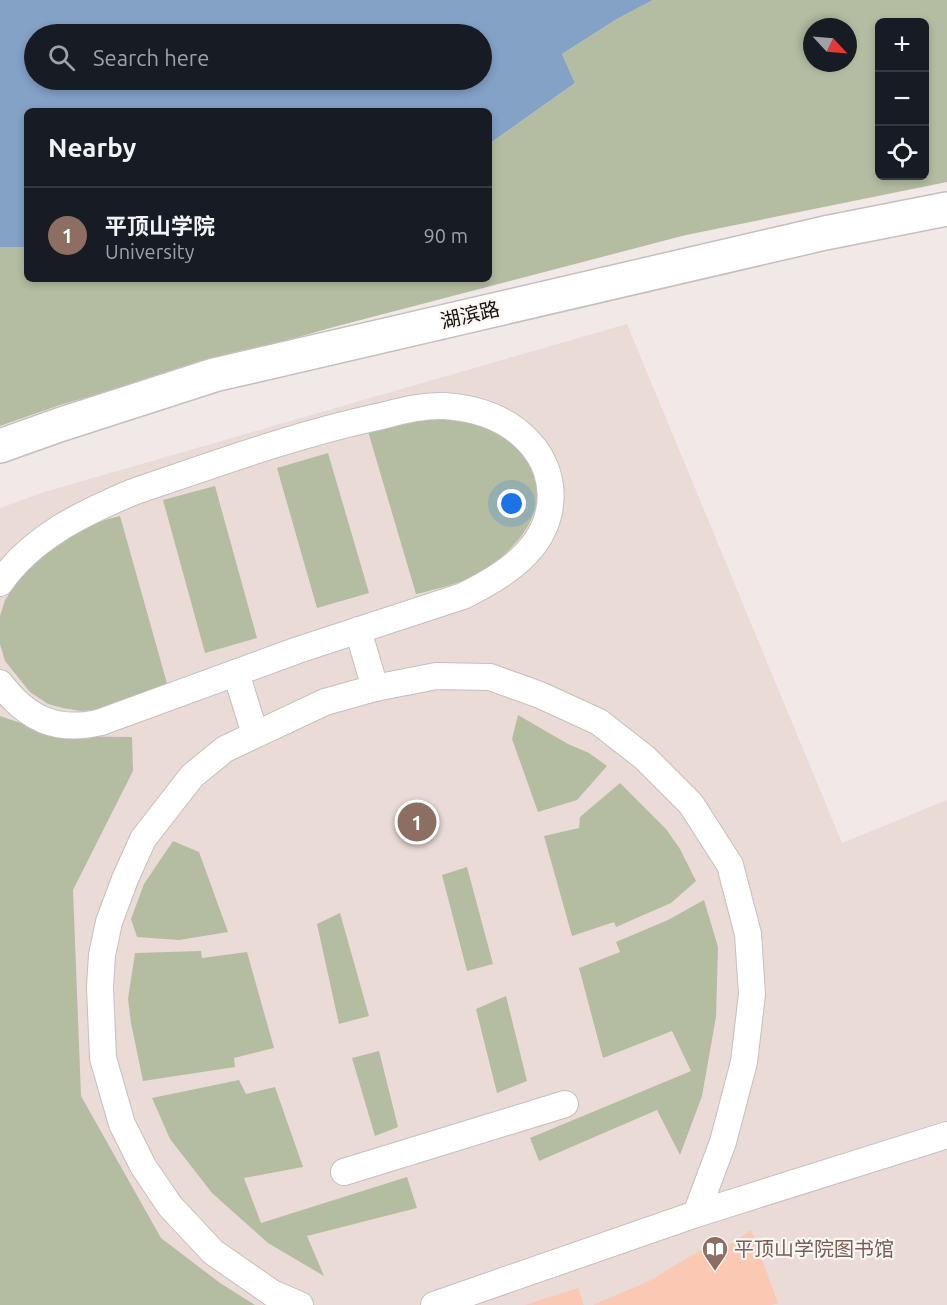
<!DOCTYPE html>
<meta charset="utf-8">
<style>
body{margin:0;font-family:Ubuntu,"Noto Sans SC",sans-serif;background:#20242c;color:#f1f3f6}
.controls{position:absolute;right:18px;top:18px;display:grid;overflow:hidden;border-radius:9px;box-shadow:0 3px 9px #0003}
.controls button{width:54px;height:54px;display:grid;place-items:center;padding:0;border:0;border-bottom:2px solid #363941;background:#171b24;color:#f1f3f6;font:30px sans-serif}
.compass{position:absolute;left:803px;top:18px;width:54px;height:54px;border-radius:50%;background:#171b24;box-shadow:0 3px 9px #0003;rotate:116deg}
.you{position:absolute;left:512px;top:504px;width:21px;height:21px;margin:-15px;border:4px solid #fff;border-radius:50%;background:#1a73e8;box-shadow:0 0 0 9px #1a73e833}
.badge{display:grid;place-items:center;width:39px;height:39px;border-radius:50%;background:#b45309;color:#fff;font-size:20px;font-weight:700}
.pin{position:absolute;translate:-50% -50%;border:3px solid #fff;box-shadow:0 2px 6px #0006}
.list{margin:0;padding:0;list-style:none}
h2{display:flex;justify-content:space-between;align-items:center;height:78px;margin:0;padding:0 24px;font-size:26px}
h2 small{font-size:20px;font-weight:400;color:#9ea1a6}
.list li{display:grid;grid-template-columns:39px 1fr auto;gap:18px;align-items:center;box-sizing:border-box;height:96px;padding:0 24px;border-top:2px solid #363941}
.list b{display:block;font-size:22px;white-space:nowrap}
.list p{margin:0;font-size:20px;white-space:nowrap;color:#9ea1a6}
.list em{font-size:20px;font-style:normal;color:#9ea1a6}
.icon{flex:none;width:33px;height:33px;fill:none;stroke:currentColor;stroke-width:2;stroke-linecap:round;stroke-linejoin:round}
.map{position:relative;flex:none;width:947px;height:1305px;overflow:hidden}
.search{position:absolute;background:#171b24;box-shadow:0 3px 9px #0003;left:24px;top:24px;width:468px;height:66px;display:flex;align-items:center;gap:15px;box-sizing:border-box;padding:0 21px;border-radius:33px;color:#9ea1a6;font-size:22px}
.panel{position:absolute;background:#171b24;box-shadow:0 3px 9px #0003;left:24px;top:108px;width:468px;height:174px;border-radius:9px}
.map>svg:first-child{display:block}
</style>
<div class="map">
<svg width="947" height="1305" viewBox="0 0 947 1305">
<rect width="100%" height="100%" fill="#f0e9e7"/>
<!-- built -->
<polygon fill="#eadbd6" points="627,324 842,843 947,800 947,1305 0,1305 0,508 41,493 20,499"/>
<!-- green -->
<g fill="#b4bda2" fill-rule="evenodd">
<path d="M653,0h294v182l-261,53 -356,93 -270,77 -60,21v-179h27v32h462v-135l86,-61 -13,-29 55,-35zM880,22h44v154h-44zM812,27h36v36h-36z"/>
<path d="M424,419c24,0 51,1 73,11 11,4 21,15 27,24 26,36 12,70 -17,98 -6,5 -11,11 -17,15 -23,15 -48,21 -74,27l-49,-166z"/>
<polygon points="328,453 369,593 317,608 277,468"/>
<polygon points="215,486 257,638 205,653 163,500"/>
<polygon points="120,516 168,687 105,709 81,711 63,708 48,704 30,692 5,661 0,644 0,616 5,600 17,582 40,555 89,524"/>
<polygon points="518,715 568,744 589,753 607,766 577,800 538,812 512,739"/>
<polygon points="0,716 59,736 132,737 133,771 73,890 81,1096 161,1238 220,1283 255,1305 0,1305"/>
<polygon points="620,783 666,829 680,849 696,881 671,903 616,927 614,922 572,936 544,836 579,828 580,817"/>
<polygon points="173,841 199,852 228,932 179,940 137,937 131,919 144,884"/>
<polygon points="467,867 493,964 467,971 442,875"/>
<polygon points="704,900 718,947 716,1017 702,1096 680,1155 657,1110 539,1161 530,1138 691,1071 672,1031 603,1058 579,968 620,952 616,942 668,920"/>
<polygon points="340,913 369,1016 339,1024 317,924"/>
<polygon points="201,951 202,958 247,952 274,1048 234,1058 235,1067 143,1081 131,1023 128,999 135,953"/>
<polygon points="506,996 527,1081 497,1093 476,1009"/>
<polygon points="379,1051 398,1127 375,1136 352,1058"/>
<polygon points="239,1080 246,1094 275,1087 303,1167 244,1178 261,1223 407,1177 417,1208 307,1236 324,1276 268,1243 212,1193 170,1139 152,1098"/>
</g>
<!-- water -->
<path fill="#84a1c6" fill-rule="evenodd" d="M0,0h653l-36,19 -55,35 13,29 -86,61v-33h-462v136h-27zM34,34h448v46h-448z"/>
<!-- building -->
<g fill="#fac8b3">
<polygon points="751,1230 778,1303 771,1305 593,1305 649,1281 717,1240 722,1250"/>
<polygon points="578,1288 584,1305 525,1305"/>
</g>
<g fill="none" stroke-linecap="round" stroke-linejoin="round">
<!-- street casing -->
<g stroke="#c5bfbd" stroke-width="28">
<g id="street">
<path d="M0,583c32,-46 83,-70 133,-91 80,-27 161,-57 244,-75 21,-5 44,-12 67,-11 32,2 63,12 85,36 16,17 24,40 21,63 -5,46 -50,73 -87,91l-165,54 -197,72c-44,11 -74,-3 -101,-39"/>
<polyline points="358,630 375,688"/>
<polyline points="236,673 255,734"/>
<polyline points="344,1172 565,1104"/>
<polyline points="300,1305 272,1293 213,1252 170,1206 143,1166 122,1124 103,1058 100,987 102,955 109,922 125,879 143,839 192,776 225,749 325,702 375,688 436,676 490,677 540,695 599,722 645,758 691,804 730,865 748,934 752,994 744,1062 723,1142 696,1214"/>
<polyline points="434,1305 696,1214 947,1135"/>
</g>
</g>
<!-- secondary casing -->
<g stroke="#c5bfbd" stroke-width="36">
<polyline id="secondary" points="0,446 59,425 214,375 825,233 947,209"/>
</g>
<!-- street -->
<use href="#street" stroke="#fff" stroke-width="26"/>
<!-- secondary -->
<use href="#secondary" stroke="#fff" stroke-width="33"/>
</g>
<!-- icons -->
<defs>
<g id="library-pin" transform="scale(1.35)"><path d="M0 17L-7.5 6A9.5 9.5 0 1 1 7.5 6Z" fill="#8d6e63" stroke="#fdf7f4"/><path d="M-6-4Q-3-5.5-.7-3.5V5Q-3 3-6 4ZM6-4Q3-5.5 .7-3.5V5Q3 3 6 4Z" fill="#fff"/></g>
</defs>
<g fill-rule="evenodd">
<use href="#library-pin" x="715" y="1249"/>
</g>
<g text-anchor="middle" stroke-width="4.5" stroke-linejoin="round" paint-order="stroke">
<!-- street labels -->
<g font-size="20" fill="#141212" stroke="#fdf7f4">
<text transform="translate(470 315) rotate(-13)" y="7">湖滨路</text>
</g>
<!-- education labels -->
<g font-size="20" fill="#785e54" stroke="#fdf7f4" text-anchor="start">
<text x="734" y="1256">平顶山学院图书馆</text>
</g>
</g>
</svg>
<div class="controls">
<button>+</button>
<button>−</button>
<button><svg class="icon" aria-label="locate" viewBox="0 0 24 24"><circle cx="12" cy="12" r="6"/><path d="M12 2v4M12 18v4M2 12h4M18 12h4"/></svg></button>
</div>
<svg class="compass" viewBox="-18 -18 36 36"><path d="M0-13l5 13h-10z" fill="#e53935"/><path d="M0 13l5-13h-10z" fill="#9ea1a6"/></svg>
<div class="you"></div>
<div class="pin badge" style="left:417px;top:822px;background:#8d6e63">1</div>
<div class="search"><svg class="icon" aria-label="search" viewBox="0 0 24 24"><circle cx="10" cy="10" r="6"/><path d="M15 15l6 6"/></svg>Search here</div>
<section class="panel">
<h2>Nearby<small></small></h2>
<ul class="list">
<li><span class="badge" style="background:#8d6e63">1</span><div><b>平顶山学院</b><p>University</p></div><em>90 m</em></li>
</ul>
</section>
</div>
